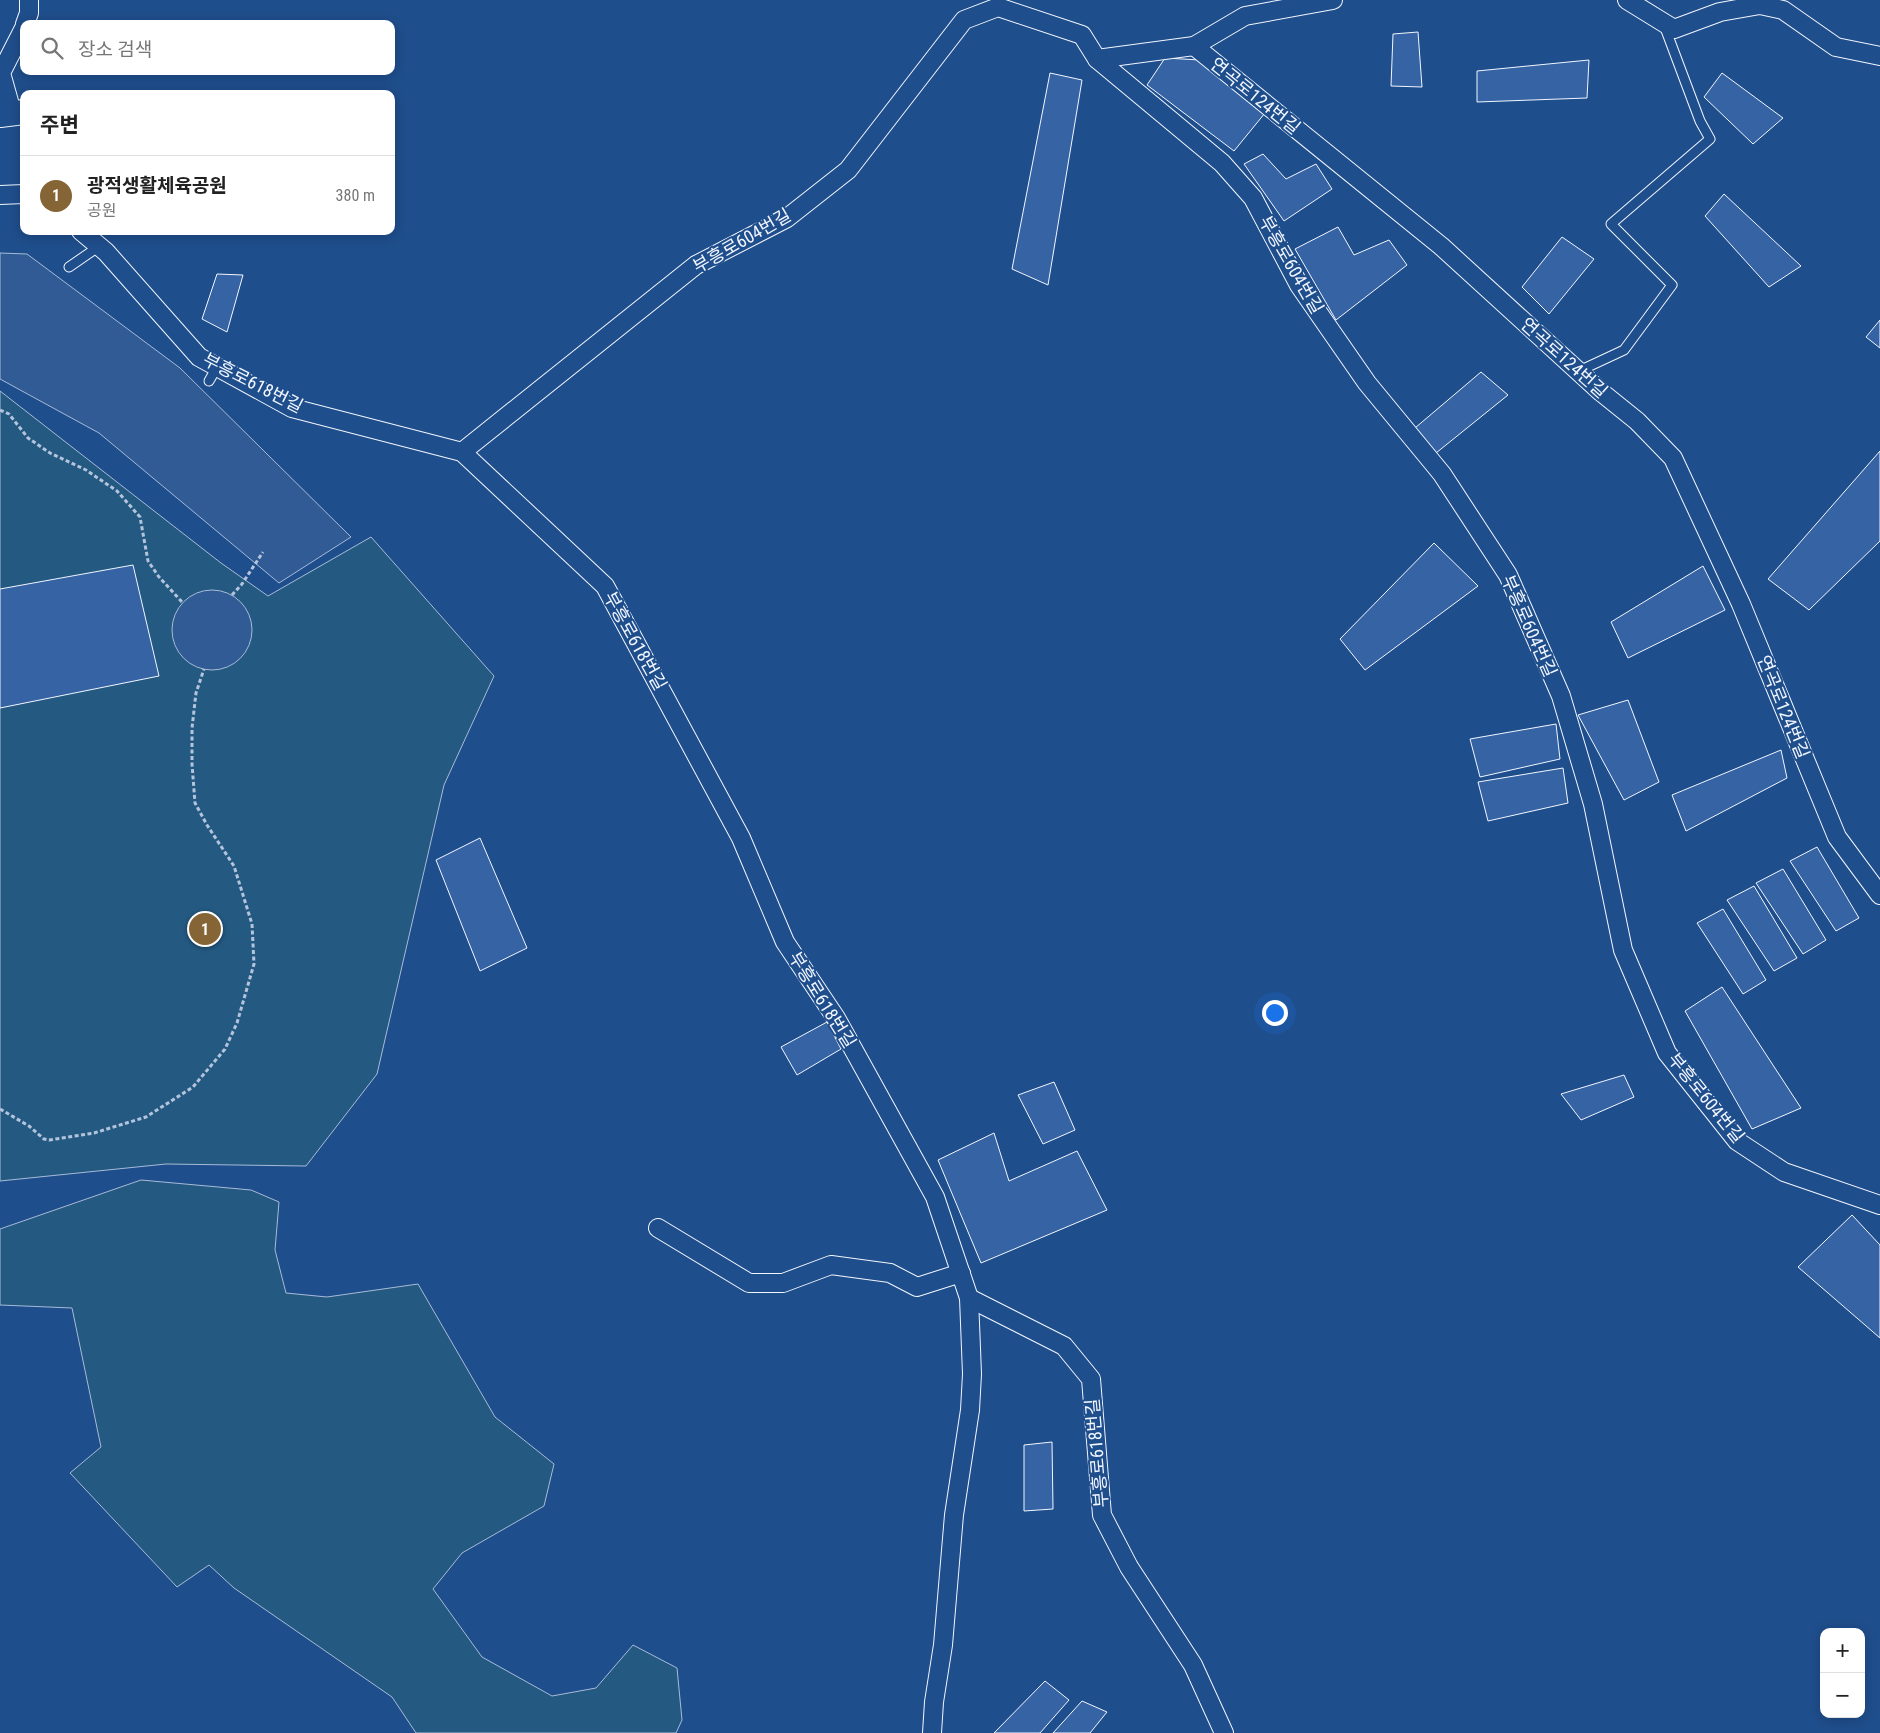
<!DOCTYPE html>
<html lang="ko">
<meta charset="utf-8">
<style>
body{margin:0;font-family:"Roboto Condensed","Noto Sans KR",sans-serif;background:#f2f2f2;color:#222}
.controls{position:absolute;right:15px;bottom:15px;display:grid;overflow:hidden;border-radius:10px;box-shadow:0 2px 12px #0003}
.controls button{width:45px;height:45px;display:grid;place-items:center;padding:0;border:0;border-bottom:1px solid #e0e0e0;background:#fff;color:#222;font:25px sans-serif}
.you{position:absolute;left:1274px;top:1012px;width:18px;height:18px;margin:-12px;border:4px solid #fff;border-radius:50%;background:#1a73e8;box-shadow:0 0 0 8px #1a73e833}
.badge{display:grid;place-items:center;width:32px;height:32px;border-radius:50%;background:#856535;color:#fff;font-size:16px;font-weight:700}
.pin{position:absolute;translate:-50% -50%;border:2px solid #fff;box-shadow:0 1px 5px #0006}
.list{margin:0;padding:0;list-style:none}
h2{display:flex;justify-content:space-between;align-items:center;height:65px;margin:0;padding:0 20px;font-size:21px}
h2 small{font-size:16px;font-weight:400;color:#767676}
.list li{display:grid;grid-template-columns:32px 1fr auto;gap:15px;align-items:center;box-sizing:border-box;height:80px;padding:0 20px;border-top:1px solid #e0e0e0}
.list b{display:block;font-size:19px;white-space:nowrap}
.list p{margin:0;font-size:16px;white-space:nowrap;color:#767676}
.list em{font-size:16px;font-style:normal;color:#767676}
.icon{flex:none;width:28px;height:28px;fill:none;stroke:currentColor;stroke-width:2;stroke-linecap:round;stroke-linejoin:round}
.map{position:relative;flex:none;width:1880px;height:1733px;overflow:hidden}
.search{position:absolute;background:#fff;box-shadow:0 2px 12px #0003;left:20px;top:20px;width:375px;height:55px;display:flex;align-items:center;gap:12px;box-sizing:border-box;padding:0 18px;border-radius:10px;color:#767676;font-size:19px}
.panel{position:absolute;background:#fff;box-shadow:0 2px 12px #0003;left:20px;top:90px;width:375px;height:145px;border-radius:10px}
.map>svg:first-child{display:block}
</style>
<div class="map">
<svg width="1880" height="1733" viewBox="0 0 1880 1733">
<rect width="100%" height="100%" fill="#1f4e8c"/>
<!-- green -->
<g fill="#245a82" stroke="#a8bbd7">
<polygon points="0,391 221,563 268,596 371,537 494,676 444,785 377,1074 306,1166 166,1164 0,1181"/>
<polygon points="141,1180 251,1190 279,1202 275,1250 286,1293 327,1297 418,1284 495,1417 554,1464 544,1506 462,1553 433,1589 482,1657 552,1696 596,1688 633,1645 677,1668 682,1720 676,1733 416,1733 392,1697 234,1588 209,1565 177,1587 70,1473 101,1447 72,1308 0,1305 0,1229"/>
</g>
<!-- parking -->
<g fill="#305b95" stroke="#a8bbd7">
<polygon points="0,253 27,254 180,368 351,537 279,583 99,433 0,379"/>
<circle cx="212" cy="630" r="40"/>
</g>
<!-- building -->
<g fill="#3563a3" stroke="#f2f6ff">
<polygon points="1418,32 1422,87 1391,86 1393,34"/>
<polygon points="1165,58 1200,60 1265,113 1234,151 1147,85"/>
<polygon points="1589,60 1587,98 1477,102 1477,71"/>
<polygon points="1050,73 1082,80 1048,285 1012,269"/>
<polygon points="1722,73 1783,118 1753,144 1704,97"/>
<polygon points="1263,154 1286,179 1316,164 1332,189 1284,221 1244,164"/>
<polygon points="1724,194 1801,266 1769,287 1705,216"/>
<polygon points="1338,227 1354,255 1389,240 1407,265 1336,320 1295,249"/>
<polygon points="1562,237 1594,259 1549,314 1522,287"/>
<polygon points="217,274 243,275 227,332 202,319"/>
<polygon points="1880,320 1880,348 1866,337"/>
<polygon points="1481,372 1508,395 1436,453 1415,428"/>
<polygon points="1880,451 1880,541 1809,610 1768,579"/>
<polygon points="1434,543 1478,586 1365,670 1340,639"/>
<polygon points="133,565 159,676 0,708 0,589"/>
<polygon points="1703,566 1725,610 1628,658 1611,622"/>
<polygon points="1628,700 1659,782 1624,800 1578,715"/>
<polygon points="1556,724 1560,759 1480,777 1470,739"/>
<polygon points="1781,750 1787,778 1686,831 1672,795"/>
<polygon points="1563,768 1568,803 1488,821 1478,782"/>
<polygon points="480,838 527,948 480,971 436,860"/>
<polygon points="1817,847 1859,918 1836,931 1790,861"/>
<polygon points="1783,869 1826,940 1803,954 1756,883"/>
<polygon points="1754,886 1797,958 1774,971 1727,900"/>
<polygon points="1723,909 1766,980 1743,994 1697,923"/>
<polygon points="1722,987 1801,1108 1752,1129 1685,1011"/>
<polygon points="827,1022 841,1049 797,1075 781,1047"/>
<polygon points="1624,1075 1634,1097 1581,1120 1561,1094"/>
<polygon points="1054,1082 1075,1130 1043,1144 1018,1095"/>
<polygon points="994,1133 1009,1181 1077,1151 1107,1210 981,1263 938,1160"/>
<polygon points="1852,1215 1880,1245 1880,1338 1798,1267"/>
<polygon points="1052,1442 1053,1509 1024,1511 1024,1445"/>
<polygon points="1045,1681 1069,1700 1040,1733 994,1733"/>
<polygon points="1082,1701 1107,1712 1090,1733 1053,1733"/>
</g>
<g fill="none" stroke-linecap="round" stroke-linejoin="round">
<!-- lane casing -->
<g stroke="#f2f6ff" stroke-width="11">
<g id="lane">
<polyline points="69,267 98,247"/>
<polyline points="1579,371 1624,350 1672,285 1611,224 1710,139 1700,121 1664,25"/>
<polyline points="209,381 217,367"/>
</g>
</g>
<!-- street casing -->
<g stroke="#f2f6ff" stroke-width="20">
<g id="street">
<polyline points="1627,0 1674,29 1720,12 1760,5 1783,10 1836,47 1880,56"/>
<polyline points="25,24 29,13 29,0"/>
<polyline points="1194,46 1441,246 1601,392 1637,421 1673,458 1741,604 1837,837 1880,895"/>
<polyline points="1097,59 1194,46 1245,16 1333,0"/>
<polyline points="12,112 1,73 24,28"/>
<polyline points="0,195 24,194"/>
<polyline points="81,231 106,252 199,357 292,408 462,452 605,586 741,838 785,942 836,1018 935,1197 969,1298 972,1374 970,1410 954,1515 943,1645 934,1702 932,1733"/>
<polyline points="462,452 696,265 787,218 848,170 964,20 998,7 1082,35 1097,59 1222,163 1253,198 1299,285 1367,383 1442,474 1508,575 1561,696 1593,804 1623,950 1667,1053 1737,1141 1784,1172 1880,1205"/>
<polyline points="658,1228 749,1283 783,1283 831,1265 890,1273 917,1287 961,1273"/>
<polyline points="969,1298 1064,1346 1091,1379 1102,1515 1129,1567 1193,1665 1224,1733"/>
</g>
</g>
<!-- secondary casing -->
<g stroke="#f2f6ff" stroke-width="26">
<polyline id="secondary" points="0,115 24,112"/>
</g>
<!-- path -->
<g stroke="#b3c4dc" stroke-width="3" stroke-dasharray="4 2.5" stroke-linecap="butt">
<polyline points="0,410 9,414 28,438 50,453 86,470 117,491 140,517 148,561 159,577 182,602"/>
<polyline points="232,595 242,584 263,552"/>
<polyline points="0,1109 29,1126 44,1139 49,1140 94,1133 146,1117 193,1087 225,1049 237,1023 254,964 252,924 234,866 207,825 195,803 192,764 192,728 196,693 204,669"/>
</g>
<!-- lane -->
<use href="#lane" stroke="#1f4e8c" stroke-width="9"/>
<!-- street -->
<use href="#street" stroke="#1f4e8c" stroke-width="18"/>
<!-- secondary -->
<use href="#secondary" stroke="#1f4e8c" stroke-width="24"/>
</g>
<g text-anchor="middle" stroke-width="4" stroke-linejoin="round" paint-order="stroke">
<!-- street labels -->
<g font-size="18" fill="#f2f6ff" stroke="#1f4e8c">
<text transform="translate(1255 96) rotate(39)" y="6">연곡로124번길</text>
<text transform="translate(742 241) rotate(-30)" y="6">부흥로604번길</text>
<text transform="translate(1291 265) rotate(60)" y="6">부흥로604번길</text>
<text transform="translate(1564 358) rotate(42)" y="6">연곡로124번길</text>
<text transform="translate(253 383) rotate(27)" y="6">부흥로618번길</text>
<text transform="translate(1529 626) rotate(66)" y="6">부흥로604번길</text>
<text transform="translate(635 641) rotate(61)" y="6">부흥로618번길</text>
<text transform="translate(1783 707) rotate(68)" y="6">연곡로124번길</text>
<text transform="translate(822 1000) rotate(58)" y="6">부흥로618번길</text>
<text transform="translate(1706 1098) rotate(51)" y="6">부흥로604번길</text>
<text transform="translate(1097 1453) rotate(-95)" y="6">부흥로618번길</text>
</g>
</g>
</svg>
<div class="controls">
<button>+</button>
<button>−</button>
</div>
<div class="you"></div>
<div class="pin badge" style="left:205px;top:929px">1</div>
<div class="search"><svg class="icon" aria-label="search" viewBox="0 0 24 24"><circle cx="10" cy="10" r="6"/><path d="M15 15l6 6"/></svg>장소 검색</div>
<section class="panel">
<h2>주변<small></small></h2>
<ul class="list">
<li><span class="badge">1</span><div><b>광적생활체육공원</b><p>공원</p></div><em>380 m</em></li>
</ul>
</section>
</div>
